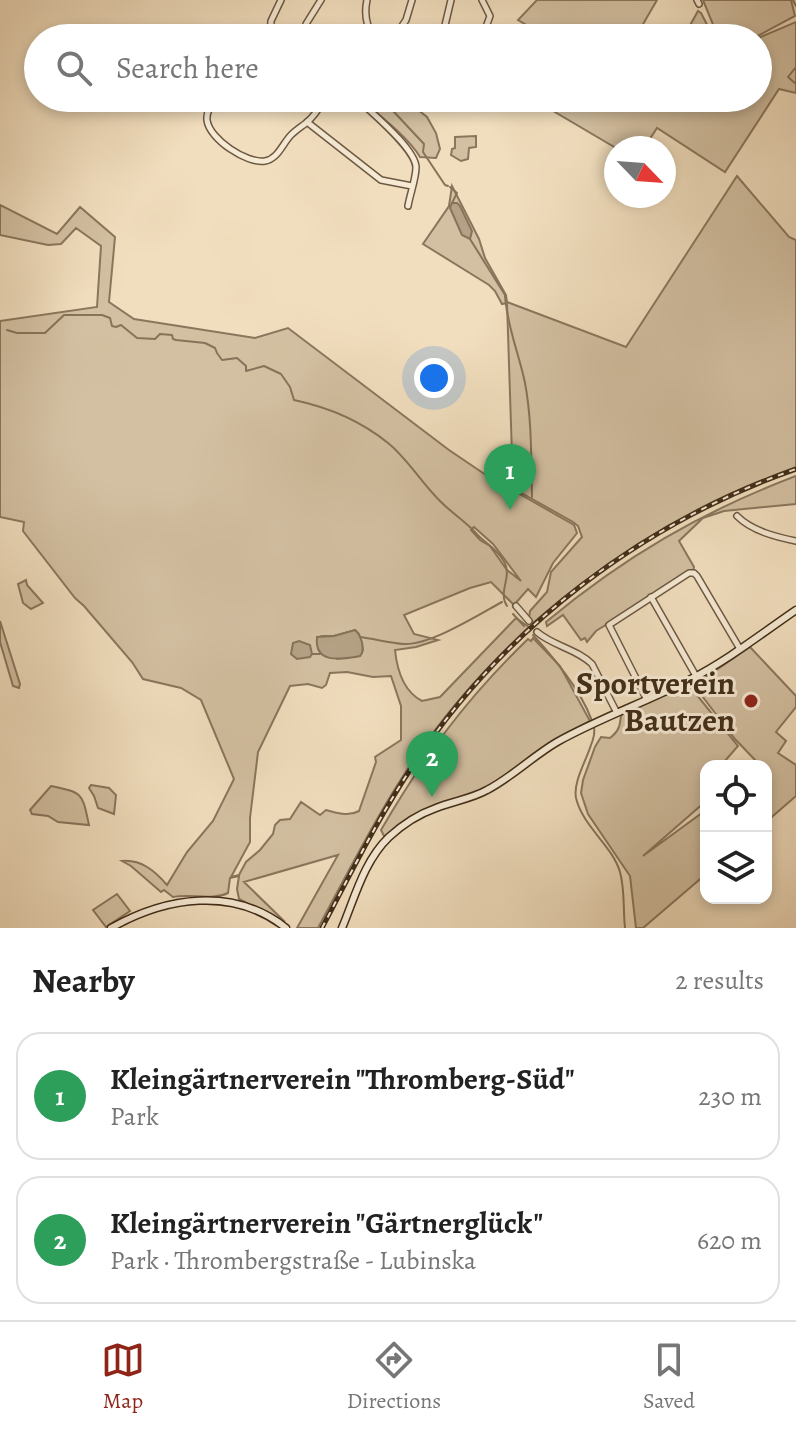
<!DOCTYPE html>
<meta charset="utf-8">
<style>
body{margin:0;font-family:Alegreya,serif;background:#f6f6f6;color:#222}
.controls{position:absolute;right:24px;bottom:24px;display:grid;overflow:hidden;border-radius:16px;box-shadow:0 4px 12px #0003}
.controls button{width:72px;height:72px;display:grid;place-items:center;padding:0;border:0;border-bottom:2px solid #e0e0e0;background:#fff;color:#222;font:40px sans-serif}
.compass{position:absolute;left:604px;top:136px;width:72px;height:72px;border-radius:50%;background:#fff;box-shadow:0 4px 12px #0003;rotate:115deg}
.you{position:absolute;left:434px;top:378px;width:28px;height:28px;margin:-20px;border:6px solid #fff;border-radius:50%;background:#1a73e8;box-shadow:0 0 0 12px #1a73e833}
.badge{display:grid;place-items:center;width:52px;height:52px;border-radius:50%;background:#8f2418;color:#fff;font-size:26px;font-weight:700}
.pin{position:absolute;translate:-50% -66px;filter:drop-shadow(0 2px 4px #0008)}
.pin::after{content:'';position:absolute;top:42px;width:28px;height:24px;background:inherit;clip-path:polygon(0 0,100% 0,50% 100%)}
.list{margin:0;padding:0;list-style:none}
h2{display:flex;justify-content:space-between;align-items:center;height:104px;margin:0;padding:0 32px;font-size:34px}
h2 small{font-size:26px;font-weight:400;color:#767676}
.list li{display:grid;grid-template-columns:52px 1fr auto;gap:24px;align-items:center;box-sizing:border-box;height:128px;margin:0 16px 16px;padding:0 16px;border:2px solid #e0e0e0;border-radius:24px}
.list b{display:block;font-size:30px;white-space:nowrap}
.list p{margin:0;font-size:26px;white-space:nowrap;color:#767676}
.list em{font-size:26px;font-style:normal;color:#767676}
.icon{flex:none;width:44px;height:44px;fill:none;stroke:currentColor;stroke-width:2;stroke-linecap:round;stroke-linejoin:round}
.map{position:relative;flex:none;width:796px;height:928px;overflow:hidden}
.search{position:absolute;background:#fff;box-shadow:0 4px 12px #0003;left:24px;right:24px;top:24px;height:88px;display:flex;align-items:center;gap:20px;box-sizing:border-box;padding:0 28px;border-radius:44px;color:#767676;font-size:30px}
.sheet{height:392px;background:#fff}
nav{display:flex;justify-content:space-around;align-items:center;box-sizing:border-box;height:112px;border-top:2px solid #e0e0e0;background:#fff;font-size:22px;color:#767676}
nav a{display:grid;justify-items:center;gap:4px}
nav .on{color:#8f2418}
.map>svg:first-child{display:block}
</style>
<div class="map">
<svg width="796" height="928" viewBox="0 0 796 928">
<rect width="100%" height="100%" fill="#f1debe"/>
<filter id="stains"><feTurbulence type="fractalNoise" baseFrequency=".0025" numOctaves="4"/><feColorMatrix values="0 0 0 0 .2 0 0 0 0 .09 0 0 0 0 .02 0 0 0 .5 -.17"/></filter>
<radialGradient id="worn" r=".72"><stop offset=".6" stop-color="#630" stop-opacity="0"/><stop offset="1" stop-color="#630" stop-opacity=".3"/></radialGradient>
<!-- green -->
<g fill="#d3c0a2" stroke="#8a765d" stroke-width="2" fill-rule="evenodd">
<polygon points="537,0 657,0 635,38 549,38 518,20"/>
<polygon points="703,0 791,0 795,16 754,38 720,38 716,32"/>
<polygon points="698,11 701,13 714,38 683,38"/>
<polygon points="796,22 796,93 779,89 725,172 657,128 644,148 616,148 543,105 548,98 758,98 758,38"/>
<path d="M359,98h44l24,19 9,16 4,16 -4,9 -16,-1c-11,-19 -43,-44 -61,-59z"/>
<polygon points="476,136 476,147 469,148 468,159 461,161 451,155 452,149 455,148 455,137"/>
<path d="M737,176l52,61 7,3v227c-103,39 -179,84 -263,156l-4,-5 1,-7 17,-19 4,-20 31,-35 -4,-11 -5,-4 -55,-31 -5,-6 -6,-182 -5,1 -7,-13 -6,-6 -66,-41 26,-38 3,-20 27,53 6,19 21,37 1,7 119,45z"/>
<path d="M0,205l57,29 23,-27 35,30 -6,65 25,17 121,19 33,-10 161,122 34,23 91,52 3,8 -24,30 -17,34 -8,-8 -14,16 -23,-23 -21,6 -66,27 10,19 24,6 -22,7 -21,3c2,20 8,41 27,51l18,-4 76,-79 13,9c-36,34 -70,70 -99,110 -44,59 -77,126 -112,191h-21l41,-73 -94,27 41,40 -46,-23 -2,-10 2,-13 -9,2 -2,15c-16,8 -37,0 -55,4l-9,-7 -3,2 -30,-26 -9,-5c19,-2 33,10 45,24l20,-33 26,-31 21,-42 -33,-79 -20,-12 -38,-9 -11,-17 -48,-56 -9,-8 -52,-67 1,-9 -24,-5v-196l97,-14 4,-61 -25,-18 -15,16 -13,1 -48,-10zM474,527l19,17 28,37 -14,-11 -17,-24 -10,-6 -9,-10zM355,630l4,4 4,16 -4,6 -22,3 -15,-23h12zM347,672l26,5 18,-1 10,30v34l-26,17 1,5 -17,49c-11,6 -21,2 -33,-1l-6,5 -19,-13 -11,17 -10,1 -5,5 -2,9 -13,16 -14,12 -7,13 -8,2 19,-35v-24l8,-66 32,-66 18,-2 14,4 4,-3 4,-12z"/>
<path d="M796,476v28l-72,7 -21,7 -24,23 15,26 -1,4 -97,60 -9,11 -2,-4 -4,2 -18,-25 -16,11 -1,-4c78,-65 155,-110 250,-146z"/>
<polygon points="26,580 27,585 43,603 31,609 23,603 18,584"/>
<polygon points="0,621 20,684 19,688 13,686 0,642"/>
<path d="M533,638l27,28 30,55 -34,18 -73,52 -39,11 -59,36 -4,-8c43,-74 85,-131 147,-191l3,2z"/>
<polygon points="750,647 796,696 796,707 776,732 786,741 778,753 796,765 796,796 766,822 766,766 760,766 761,763 757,762 735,739 699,692 699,683 706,677"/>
<path d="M688,684l50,62 -14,16 2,4h-20v35l-63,55 63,-46v64l-63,54h-7l-6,-52 -42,-62 -7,-21 2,-13 12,-33 6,-10 9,1c9,-7 10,-12 11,-23z"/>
<polygon points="91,785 109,788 116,795 114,814 98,808 94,796 89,788"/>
<path d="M51,786c33,7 31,7 38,39l-31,-3 -10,-6 -16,-2 -2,-4z"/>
<polygon points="117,894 130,911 106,927 93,910"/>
</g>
<!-- water -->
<g fill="#b5a286" stroke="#87735a" stroke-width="2">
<polygon points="631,98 661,98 663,101 661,106 641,106 630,102"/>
<polygon points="452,203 457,203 460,206 472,231 470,239 462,235 450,208"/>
<path d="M355,630c6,5 9,16 7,23l-2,3c-18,3 -46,9 -43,-19l17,-1z"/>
<polygon points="299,641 310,645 312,654 310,657 297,659 291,654 293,643"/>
</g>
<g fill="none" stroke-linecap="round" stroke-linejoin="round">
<!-- stream -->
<g stroke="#87735a" stroke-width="2">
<polyline points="793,0 796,6"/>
<polyline points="796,67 788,77 796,84"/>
<polyline points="381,98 424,144 423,152 445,185 448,186"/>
<polyline points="450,187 457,193 452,203"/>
<polyline points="470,239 505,295"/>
<path d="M505,296c2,30 14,58 20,87 7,37 6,75 7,114"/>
<path d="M7,330l10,3h28l19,-18h38l8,3 2,8 4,1 5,-2 16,13 18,1 5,-5 12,1 1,4 3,1 29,3 10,5 2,5 5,7 15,-2 9,8v5l18,-5 17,8 9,13 4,13c33,7 67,21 94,43 20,16 34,41 53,59 10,10 22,18 32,28 3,3 5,6 9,9 8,7 15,11 21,21 11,16 -6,31 4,46"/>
<polyline points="513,614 524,626"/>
<path d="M533,635c22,24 53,61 61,93 1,5 -1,12 -3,17 -5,16 -18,37 -15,53 7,29 36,47 44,74 5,17 3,38 5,56"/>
<path d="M360,637c15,2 30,6 44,7 27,1 74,-29 98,-42"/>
<polyline points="312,654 320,654"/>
</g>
<!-- street casing -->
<g stroke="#6d5942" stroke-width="8">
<g id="street">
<path d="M367,0c-3,14 -1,26 7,38"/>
<polyline points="697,0 699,4"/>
<polyline points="270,38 271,21 281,0"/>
<polyline points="303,38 306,24 321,0"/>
<polyline points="394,38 406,20 412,0"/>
<polyline points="442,38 451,0"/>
<polyline points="482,38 490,16 482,0"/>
<path d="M217,98c-5,6 -11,13 -10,22 2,19 40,44 58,41 13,-2 18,-18 26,-26 5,-5 10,-8 15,-12 8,-6 14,-16 19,-25"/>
<path d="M229,98c16,9 30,12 46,0"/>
<path d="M329,98l31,6 6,3c13,12 49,43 50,60 0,12 -6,27 -8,39"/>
<polyline points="307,122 381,180 412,186"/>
<path d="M737,516c15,15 39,21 59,25"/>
<polyline points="651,597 696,676"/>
<polyline points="516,606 529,621"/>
<path d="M537,632c16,14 40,17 55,32l25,49"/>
<polyline points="647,700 609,625 689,573 694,573 697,576 740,649"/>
</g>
</g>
<!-- secondary casing -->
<g stroke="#412d18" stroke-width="9">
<g id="secondary">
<path d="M111,928c55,-31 122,-42 175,0"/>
<path d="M342,928c13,-31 22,-67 47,-91 13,-12 30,-23 47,-29 17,-7 35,-9 51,-18 25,-13 46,-34 70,-48 43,-24 89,-40 132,-62 39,-20 72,-46 107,-70"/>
</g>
</g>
<!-- street -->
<use href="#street" stroke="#f6ead5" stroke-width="5"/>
<!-- secondary -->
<use href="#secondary" stroke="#f6ead5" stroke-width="6"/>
<!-- rail casing -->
<g stroke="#412d18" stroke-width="5">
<path id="rail" d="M322,928c29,-55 57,-112 92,-164 90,-136 228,-241 382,-295"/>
</g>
<!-- rail -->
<use href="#rail" stroke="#f6ead5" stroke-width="2" stroke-dasharray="6" stroke-linecap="butt"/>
</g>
<!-- markers -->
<circle fill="#8f2418" stroke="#f6ead5" stroke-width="3" cx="751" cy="701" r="8"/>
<g text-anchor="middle" stroke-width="6" stroke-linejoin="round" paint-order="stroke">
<!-- poi labels -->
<g font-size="32" font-weight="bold" fill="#412d18" stroke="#f6ead5" text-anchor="end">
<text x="735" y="694">Sportverein<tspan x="735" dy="37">Bautzen</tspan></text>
</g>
</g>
<rect width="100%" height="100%" filter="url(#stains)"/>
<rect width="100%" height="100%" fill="url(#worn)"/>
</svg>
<div class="controls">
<button><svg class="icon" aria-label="locate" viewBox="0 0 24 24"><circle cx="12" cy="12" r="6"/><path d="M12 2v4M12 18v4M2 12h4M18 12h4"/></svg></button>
<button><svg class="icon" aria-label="layers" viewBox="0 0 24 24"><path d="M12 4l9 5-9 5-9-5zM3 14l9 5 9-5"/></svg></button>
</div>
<svg class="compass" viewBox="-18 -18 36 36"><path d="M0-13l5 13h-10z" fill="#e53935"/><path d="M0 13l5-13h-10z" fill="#767676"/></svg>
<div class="you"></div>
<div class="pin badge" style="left:510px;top:510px;background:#2e9e5b">1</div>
<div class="pin badge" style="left:432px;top:797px;background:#2e9e5b">2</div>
<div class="search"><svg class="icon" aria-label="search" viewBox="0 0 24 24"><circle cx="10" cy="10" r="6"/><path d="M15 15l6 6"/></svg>Search here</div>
</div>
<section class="sheet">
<h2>Nearby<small>2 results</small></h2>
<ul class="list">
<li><span class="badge" style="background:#2e9e5b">1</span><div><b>Kleingärtnerverein &quot;Thromberg-Süd&quot;</b><p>Park</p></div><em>230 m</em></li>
<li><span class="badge" style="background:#2e9e5b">2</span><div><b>Kleingärtnerverein &quot;Gärtnerglück&quot;</b><p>Park · Thrombergstraße - Lubinska</p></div><em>620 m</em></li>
</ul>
</section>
<nav>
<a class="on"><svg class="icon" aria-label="map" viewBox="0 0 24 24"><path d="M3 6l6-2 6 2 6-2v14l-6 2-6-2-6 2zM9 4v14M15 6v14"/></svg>Map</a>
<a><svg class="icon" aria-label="directions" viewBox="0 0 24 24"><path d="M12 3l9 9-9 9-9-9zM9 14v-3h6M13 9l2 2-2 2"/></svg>Directions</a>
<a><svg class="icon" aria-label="saved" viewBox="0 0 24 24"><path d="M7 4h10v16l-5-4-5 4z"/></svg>Saved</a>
</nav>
